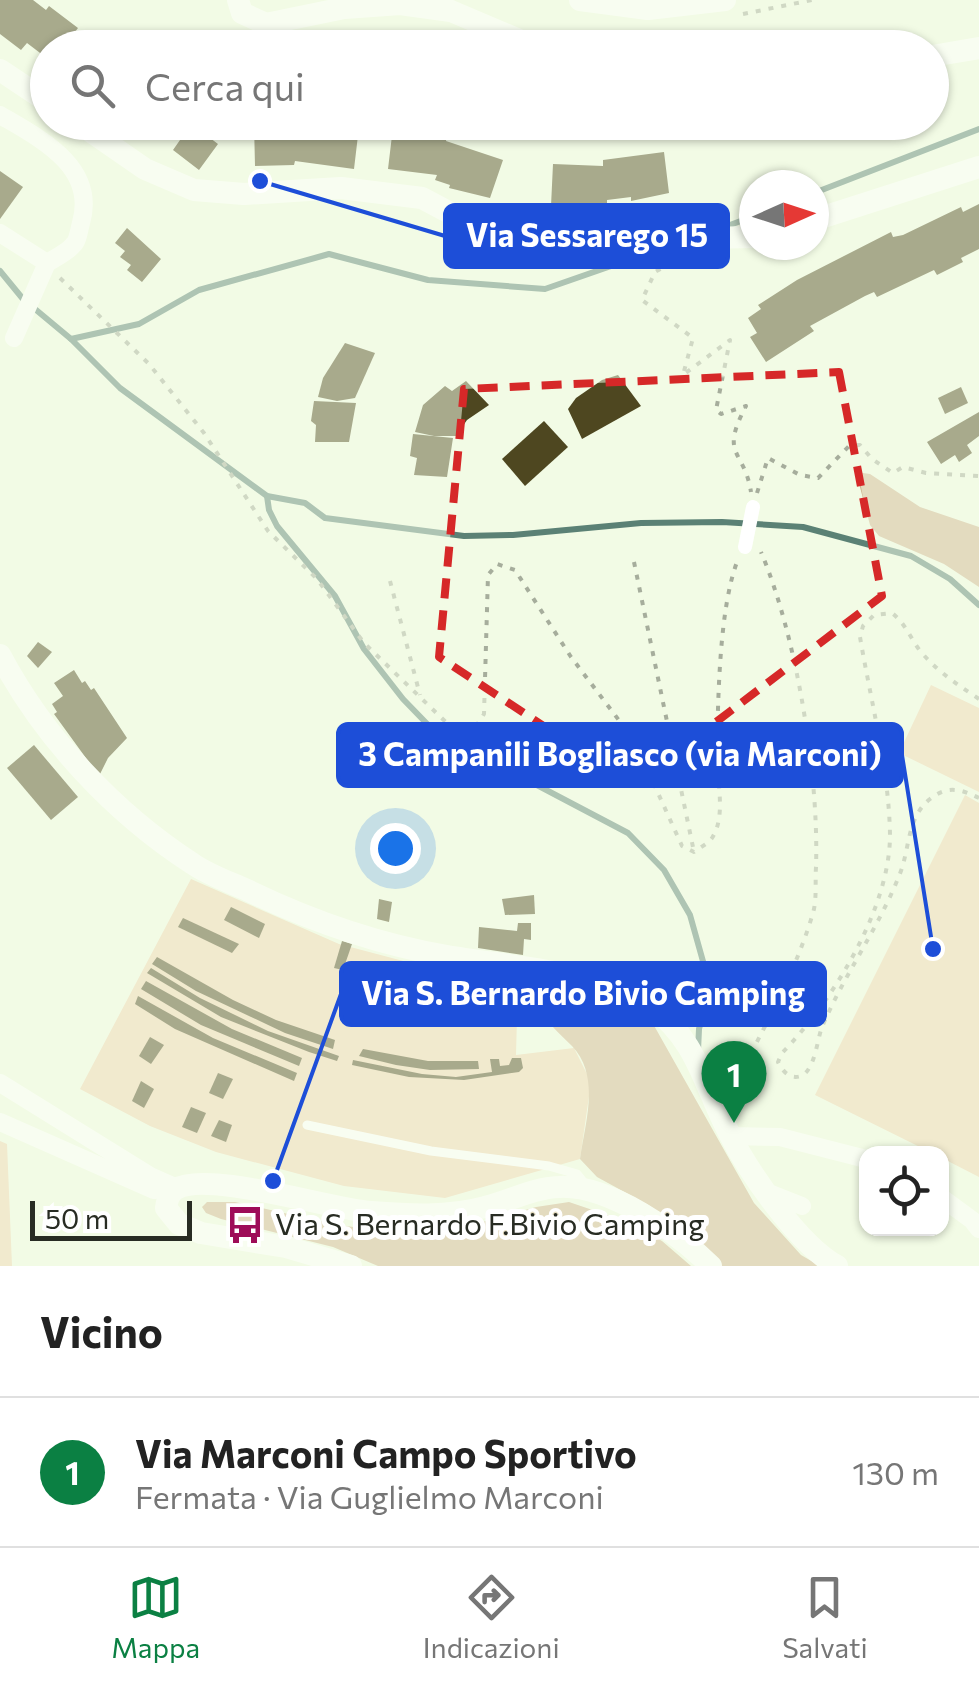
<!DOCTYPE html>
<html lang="it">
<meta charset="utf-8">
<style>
body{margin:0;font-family:Commissioner,sans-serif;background:#f2f2f2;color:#222}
.controls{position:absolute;right:30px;bottom:30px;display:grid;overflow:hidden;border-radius:20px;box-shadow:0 2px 8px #0004}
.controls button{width:90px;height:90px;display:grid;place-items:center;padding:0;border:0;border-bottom:2px solid #e0e0e0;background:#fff;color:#222;font:50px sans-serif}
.compass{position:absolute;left:739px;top:170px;width:90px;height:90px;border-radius:50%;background:#fff;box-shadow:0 2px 8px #0004;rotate:87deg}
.scale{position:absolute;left:30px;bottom:25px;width:162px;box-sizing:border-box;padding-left:10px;border:5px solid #282c23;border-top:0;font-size:28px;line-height:35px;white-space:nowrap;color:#282c23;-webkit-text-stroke:8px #fff;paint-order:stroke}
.you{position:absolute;left:395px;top:848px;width:35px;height:35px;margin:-25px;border:8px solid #fff;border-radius:50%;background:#1a73e8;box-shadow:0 0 0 15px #1a73e833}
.badge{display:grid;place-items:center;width:65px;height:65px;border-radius:50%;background:#0b8043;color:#fff;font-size:32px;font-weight:700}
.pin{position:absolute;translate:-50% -82px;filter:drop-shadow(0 2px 5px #0008)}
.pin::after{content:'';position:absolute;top:52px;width:35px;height:30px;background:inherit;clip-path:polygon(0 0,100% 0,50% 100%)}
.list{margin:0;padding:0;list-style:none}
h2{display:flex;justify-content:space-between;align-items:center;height:130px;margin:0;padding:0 40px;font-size:42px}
h2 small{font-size:32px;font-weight:400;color:#767676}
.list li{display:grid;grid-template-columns:65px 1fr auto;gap:30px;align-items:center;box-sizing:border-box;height:150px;padding:0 40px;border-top:2px solid #e0e0e0}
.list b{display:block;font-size:38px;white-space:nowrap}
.list p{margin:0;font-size:32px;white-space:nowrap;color:#767676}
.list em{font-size:32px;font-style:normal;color:#767676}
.icon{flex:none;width:55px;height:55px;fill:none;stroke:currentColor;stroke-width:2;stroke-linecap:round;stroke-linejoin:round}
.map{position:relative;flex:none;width:979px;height:1266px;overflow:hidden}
.search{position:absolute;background:#fff;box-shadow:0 2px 8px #0004;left:30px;right:30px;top:30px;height:110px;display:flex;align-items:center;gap:25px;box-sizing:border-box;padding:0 35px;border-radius:55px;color:#767676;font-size:38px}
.sheet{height:280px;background:#fff}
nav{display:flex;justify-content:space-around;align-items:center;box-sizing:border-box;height:140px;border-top:2px solid #e0e0e0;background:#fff;font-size:28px;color:#767676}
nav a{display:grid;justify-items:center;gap:5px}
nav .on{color:#0b8043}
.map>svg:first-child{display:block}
</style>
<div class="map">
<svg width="979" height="1266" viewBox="0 0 979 1266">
<rect width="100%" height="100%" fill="#f2fbe5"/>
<!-- green -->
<g fill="#efd4b1">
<polygon points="931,685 979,708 979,792 899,753"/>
<polygon points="965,795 979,803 979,1177 942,1158 942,1154 932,1153 815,1095"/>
<polygon points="191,879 339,944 407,962 518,979 516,1055 574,1048 591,1082 580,1159 445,1198 344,1186 216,1152 150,1126 80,1089"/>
<polygon points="0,1141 7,1144 12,1266 0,1266"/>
</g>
<!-- forest -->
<g fill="#d0b490">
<polygon points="856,472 870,474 920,507 979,527 979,587 944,564 879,536 870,525"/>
<path d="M553,979l69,20 30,23 102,181 47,52 19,11h-98l-72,-60 -53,-29 -17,-18c5,-37 21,-82 -8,-113 -13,-13 -26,-24 -36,-41z"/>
<polygon points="207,1202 235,1202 337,1225 395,1232 458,1229 536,1207 569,1202 622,1220 662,1241 691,1266 378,1266 333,1247 221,1219 206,1213 202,1207"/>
</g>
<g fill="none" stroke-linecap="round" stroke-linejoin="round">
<!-- stream -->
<g stroke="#5b8175" stroke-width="6">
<polyline points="814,193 979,129"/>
<polyline points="722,228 754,216"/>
<polyline points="0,271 23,299 71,339 139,324 199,290 329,254 428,280 545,289 677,243"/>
<polyline points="71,339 120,388 267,496 305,503 325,518 464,536 513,535 641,523 722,522 803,527 911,556 950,579 979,605"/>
<polyline points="267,496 269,510 277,526 335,596 364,649 403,699 434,731 628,833 664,870 690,915 706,972 708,993 699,1029 698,1051"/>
</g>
</g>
<!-- building -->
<g fill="#4e4720">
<polygon points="0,0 33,0 46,10 49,6 78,28 63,48 48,48 48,59 27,43 21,50 0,34"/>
<polygon points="147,122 189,122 218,144 199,170 173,150 180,140 174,136 171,140"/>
<polygon points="328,122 359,127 354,169 295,161 294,165 255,166 254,124"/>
<polygon points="393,127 447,134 446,141 503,160 490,198 449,188 450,185 435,180 437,175 388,169"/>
<polygon points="664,152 669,193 631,201 631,197 607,200 607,209 551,206 553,164 603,166 603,160"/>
<polygon points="0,171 23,187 0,219"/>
<polygon points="979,204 979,249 961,258 963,262 937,275 934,270 877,297 874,292 865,296 810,326 814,331 766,362 750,337 757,333 748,318 761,309 758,305 797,280 891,232 893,237 903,235 961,207 963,212"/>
<polygon points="127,228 161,259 142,282 127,270 131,265 120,257 125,251 115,243"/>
<polygon points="345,343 375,353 355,398 337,401 318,397 323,378"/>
<polygon points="618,375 641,406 582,439 568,409 576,398 602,380"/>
<polygon points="466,381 489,405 467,420 456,436 434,436 415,432 423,405 445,386 452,391"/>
<polygon points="961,387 968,403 945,414 938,398"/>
<polygon points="314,401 356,403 349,442 315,442 316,425 311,421"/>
<polygon points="979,412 979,436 967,445 972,453 959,462 955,455 941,464 927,442"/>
<polygon points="544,421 568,447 525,486 502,459"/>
<polygon points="413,434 453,438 447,477 414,475 417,458 410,456"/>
<polygon points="38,642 52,652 38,668 27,656"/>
<polygon points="74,670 82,683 85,681 91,690 94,688 127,738 108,758 99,776 54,714 57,712 52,704 63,696 54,683"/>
<polygon points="34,745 78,797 51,820 7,768"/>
<polygon points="534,895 535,914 505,915 502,899"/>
<polygon points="379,899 392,902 389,922 377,919"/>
<polygon points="231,907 265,924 259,938 224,920"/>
<polygon points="183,918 239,944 232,953 178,927"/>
<polygon points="518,923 531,923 531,940 524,939 523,955 478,948 479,927 517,931"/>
<polygon points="342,941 352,944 343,970 334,968"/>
<polygon points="157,957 233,1000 276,1020 335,1040 333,1049 285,1033 196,991 152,964"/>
<polygon points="151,968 200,998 268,1031 339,1056 337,1061 309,1052 221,1017 147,973"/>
<polygon points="146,981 232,1029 302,1058 299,1066 201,1025 141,989"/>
<polygon points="138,996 213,1038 297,1073 294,1081 175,1029 135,1004"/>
<polygon points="150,1037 164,1045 151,1064 139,1056"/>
<polygon points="363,1049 428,1061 478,1061 479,1069 430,1070 396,1065 359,1056"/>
<polygon points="512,1058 521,1058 523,1068 519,1072 464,1080 409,1077 352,1065 353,1060 422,1074 456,1077 492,1072 490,1059 499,1059 500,1066 509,1065"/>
<polygon points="218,1073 233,1079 223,1099 209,1093"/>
<polygon points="141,1081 154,1089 144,1108 132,1101"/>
<polygon points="191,1107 206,1113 197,1133 182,1127"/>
<polygon points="219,1120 232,1125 226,1142 211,1136"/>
</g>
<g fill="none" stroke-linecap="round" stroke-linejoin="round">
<!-- path -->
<g stroke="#a6ad9c" stroke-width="4" stroke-dasharray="5 8" stroke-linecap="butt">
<polyline points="743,14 812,0"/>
<path d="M683,256l-28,16 -13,28 51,38 -10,37 47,-35 -14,70 5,4 25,-8c-27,51 -2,42 5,86"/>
<path d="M60,278l89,86 55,69 64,98 49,48 47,64 88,85h23l9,-14 4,-139 9,-11 18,6 56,87 50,66 32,59 29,64 12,6c5,-4 15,-9 18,-14 15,-23 4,-59 5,-84 1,-53 2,-144 20,-192"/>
<polyline points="757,493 768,458 800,475 818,478 849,446 860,445 872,459 893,473 903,467 926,473 979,476"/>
<polyline points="634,562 694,852"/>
<polyline points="390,581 420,695"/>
<path d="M979,699c-21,-14 -41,-27 -58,-47 -11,-14 -15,-28 -29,-39l-18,2 -11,11 -3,11c11,65 29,133 30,198 0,74 -58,167 -108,218l-4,9c4,8 11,18 23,14 14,-6 16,-36 21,-49 22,-52 56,-98 77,-151 11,-25 7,-58 31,-77 17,-14 31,-10 49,-1"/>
<path d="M733,1088c29,-57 62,-114 80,-175 4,-14 2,-31 3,-46 3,-91 -19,-230 -55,-315"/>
</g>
<!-- service -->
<polyline stroke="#fff" stroke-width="9" points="307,1125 431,1151 549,1166 577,1174 585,1184"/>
<!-- pedestrian -->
<polyline stroke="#fff" stroke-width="14" points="745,547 753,507"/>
<!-- minor -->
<g stroke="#fff" stroke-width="18">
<path d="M0,115c41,24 97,52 81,108 -2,7 -3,18 -8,22 -5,7 -18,13 -26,18l-47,-30"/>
<polyline points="14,338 47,263"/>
<polyline points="0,1083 150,1176 177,1188"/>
<polyline points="0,1122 154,1190"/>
<polyline points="730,1136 780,1137 866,1159"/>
<polyline points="769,1193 802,1206"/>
<polyline points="942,1198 972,1220 979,1229"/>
</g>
<!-- tertiary -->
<g stroke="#fff" stroke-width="22">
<polyline points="238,0 242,13 266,24 344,8 400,4 451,11 538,48"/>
<polyline points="580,0 648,9 725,0"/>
<polyline points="932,56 979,48"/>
<polyline points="0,70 48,102"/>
<polyline points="77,122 145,169 194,190 244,194 341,188 422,198 484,231 544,239 655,230 701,238 754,237"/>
<polyline points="814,220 979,167"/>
<path d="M0,655c44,83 114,158 193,209 16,11 36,18 54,26 64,31 130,54 200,66 63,11 151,14 204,51 46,32 53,79 78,126 20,40 70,112 108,133"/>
<path d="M351,1266l-65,-19 -85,-14 -22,-9 -13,-16c1,-8 3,-15 10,-19 30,-19 154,20 195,23 38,3 77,5 114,-5 25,-6 48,-19 74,-20 49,-3 119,46 152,79"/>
</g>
</g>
<!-- marked area -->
<path d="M0 0H979V1266H0ZM839,372l43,224 -249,189 -194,-128 25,-268z" fill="#f2fbe5" fill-opacity=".55" fill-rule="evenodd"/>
<path fill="none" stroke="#d62828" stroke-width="8" stroke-dasharray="20 12" stroke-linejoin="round" d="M839,372l43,224 -249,189 -194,-128 25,-268z"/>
<!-- icons -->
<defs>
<g id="bus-bare" transform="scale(3)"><path d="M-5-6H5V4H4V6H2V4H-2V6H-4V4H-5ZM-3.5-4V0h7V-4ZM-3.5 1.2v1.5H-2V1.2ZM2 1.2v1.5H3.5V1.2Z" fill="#9e0c58" stroke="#fff" stroke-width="2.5" paint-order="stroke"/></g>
</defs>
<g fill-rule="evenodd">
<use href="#bus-bare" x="245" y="1225"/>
</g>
<g text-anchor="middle" stroke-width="10" stroke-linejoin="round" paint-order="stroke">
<!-- poi labels -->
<g font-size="30" fill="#282c23" stroke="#fff" text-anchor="start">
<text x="275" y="1235">Via S. Bernardo F.Bivio Camping</text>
</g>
</g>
<!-- callouts -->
<path fill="none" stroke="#1d4ed8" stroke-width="4" d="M260 181L445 236M933 949L902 755M273 1181L341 994"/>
<g fill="#1d4ed8" stroke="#fff" stroke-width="4">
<circle cx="260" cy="181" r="10"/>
<circle cx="933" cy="949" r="10"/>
<circle cx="273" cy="1181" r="10"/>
</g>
<g fill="#1d4ed8" stroke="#1d4ed8" stroke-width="4">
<rect x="445" y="205" width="283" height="62" rx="10"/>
<rect x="338" y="724" width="564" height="62" rx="10"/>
<rect x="341" y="963" width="484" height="62" rx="10"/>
</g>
<g font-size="32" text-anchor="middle" font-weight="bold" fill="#fff">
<text x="587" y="247">Via Sessarego 15</text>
<text x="620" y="766">3 Campanili Bogliasco (via Marconi)</text>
<text x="583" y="1005">Via S. Bernardo Bivio Camping</text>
</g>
</svg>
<div class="controls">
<button><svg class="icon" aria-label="locate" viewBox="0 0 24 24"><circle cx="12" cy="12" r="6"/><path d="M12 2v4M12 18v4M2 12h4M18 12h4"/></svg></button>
</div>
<svg class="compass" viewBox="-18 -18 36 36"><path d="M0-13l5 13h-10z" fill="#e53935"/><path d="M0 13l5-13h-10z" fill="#767676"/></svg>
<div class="scale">50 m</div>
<div class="you"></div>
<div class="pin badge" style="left:734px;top:1123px">1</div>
<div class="search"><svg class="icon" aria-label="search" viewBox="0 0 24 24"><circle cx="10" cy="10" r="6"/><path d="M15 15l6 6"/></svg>Cerca qui</div>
</div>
<section class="sheet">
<h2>Vicino<small></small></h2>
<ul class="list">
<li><span class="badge">1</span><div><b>Via Marconi Campo Sportivo</b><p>Fermata · Via Guglielmo Marconi</p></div><em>130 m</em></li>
</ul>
</section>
<nav>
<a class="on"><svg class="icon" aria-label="map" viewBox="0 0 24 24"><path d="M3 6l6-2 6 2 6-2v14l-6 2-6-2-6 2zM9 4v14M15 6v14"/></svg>Mappa</a>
<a><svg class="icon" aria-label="directions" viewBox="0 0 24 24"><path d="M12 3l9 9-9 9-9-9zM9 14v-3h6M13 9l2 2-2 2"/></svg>Indicazioni</a>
<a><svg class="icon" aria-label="saved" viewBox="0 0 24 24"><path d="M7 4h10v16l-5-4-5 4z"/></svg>Salvati</a>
</nav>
